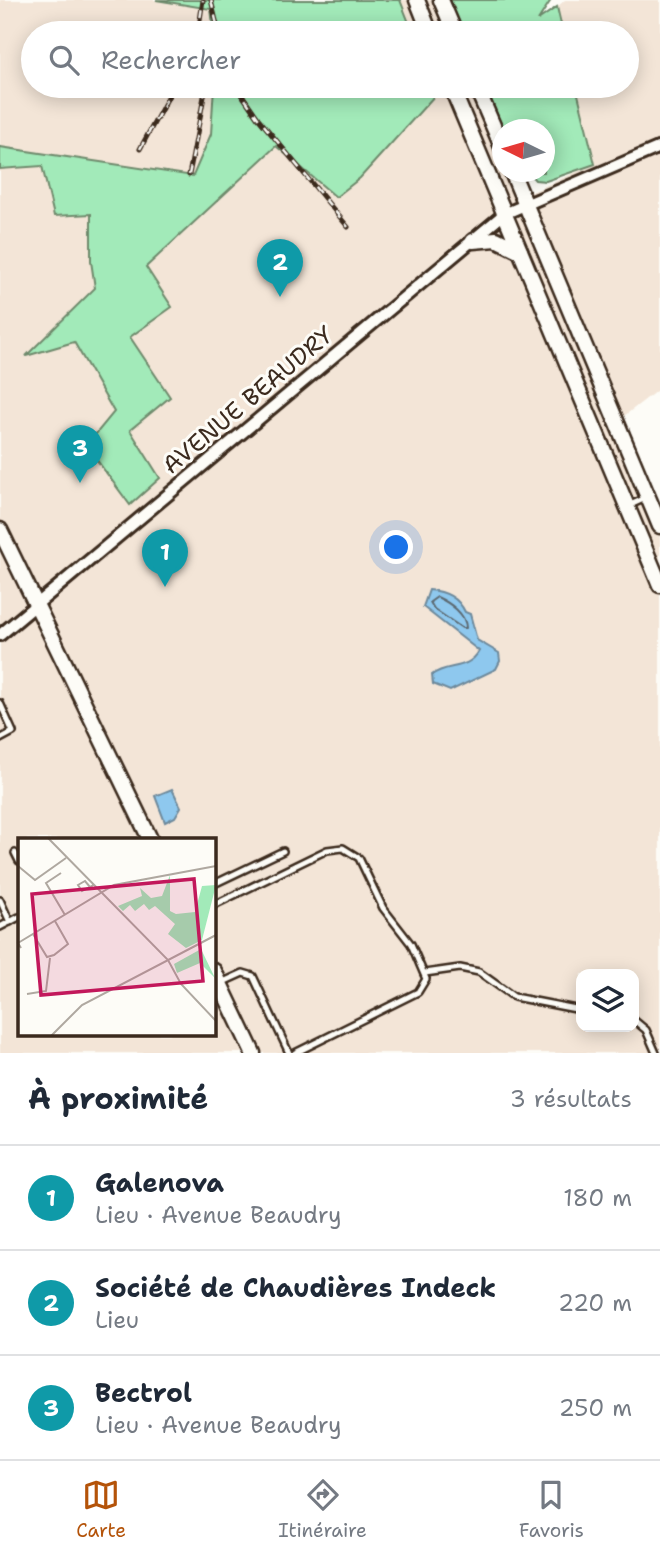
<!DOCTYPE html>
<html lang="fr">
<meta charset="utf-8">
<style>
body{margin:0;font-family:"Shantell Sans",sans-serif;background:#f6f6f7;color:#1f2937}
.controls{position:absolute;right:21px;bottom:21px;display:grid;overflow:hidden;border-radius:14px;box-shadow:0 4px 18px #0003}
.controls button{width:63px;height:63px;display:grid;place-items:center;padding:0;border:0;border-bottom:2px solid #e0e1e3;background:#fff;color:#1f2937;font:35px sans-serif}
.compass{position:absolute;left:492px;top:119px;width:63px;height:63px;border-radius:50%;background:#fff;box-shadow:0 4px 18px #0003;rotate:275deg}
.you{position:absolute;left:397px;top:548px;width:24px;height:24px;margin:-18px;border:5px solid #fff;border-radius:50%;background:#1a73e8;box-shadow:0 0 0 10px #1a73e833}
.badge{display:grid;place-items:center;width:46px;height:46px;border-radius:50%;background:#b45309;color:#fff;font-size:23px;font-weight:700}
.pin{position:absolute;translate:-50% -58px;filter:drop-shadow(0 2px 4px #0008)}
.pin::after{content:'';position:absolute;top:37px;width:24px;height:21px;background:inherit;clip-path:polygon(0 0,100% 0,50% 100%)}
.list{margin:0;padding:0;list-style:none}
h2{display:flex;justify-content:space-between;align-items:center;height:91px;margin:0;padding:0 28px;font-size:30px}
h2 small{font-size:23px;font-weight:400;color:#747a83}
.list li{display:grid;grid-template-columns:46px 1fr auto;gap:21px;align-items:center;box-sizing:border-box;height:105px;padding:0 28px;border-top:2px solid #e0e1e3}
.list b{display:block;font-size:26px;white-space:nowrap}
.list p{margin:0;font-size:23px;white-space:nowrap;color:#747a83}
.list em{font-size:23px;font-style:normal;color:#747a83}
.icon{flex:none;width:38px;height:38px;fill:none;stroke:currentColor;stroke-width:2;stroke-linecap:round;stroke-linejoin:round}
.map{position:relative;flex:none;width:660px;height:1053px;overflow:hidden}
.search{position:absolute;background:#fff;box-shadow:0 4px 18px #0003;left:21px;right:21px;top:21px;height:77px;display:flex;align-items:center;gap:18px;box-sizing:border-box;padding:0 24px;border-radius:38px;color:#747a83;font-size:26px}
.sheet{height:406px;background:#fff}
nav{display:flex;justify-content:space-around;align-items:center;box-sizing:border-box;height:98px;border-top:2px solid #e0e1e3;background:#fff;font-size:19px;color:#747a83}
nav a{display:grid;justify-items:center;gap:4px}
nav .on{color:#b45309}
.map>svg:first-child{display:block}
</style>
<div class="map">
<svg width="660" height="1053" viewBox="0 0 660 1053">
<rect width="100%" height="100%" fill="#fdfcf7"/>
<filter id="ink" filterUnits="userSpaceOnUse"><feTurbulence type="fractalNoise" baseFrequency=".0143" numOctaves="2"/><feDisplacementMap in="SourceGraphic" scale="14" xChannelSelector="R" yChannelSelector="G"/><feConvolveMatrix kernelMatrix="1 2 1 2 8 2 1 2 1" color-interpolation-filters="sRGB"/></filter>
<g filter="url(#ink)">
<!-- built -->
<path fill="#f3e5d7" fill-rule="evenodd" d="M0,0h445l14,33h-426v53h447l22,55 1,31h12l10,23 69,-31 -18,-78h51v-53h-64l-6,-26 8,-7h95v388l-36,28 36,87v550h-660zM19,839h195v195h-195zM581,974h53v53h-53z"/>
<!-- green -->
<g fill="#a2eab9" stroke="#6e8a6c" stroke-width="2">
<polygon points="156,0 400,0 413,33 214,33 211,9"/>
<polygon points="450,0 551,0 538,20 557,7 563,33 462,33"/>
<polygon points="214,86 433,86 436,94 360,178 336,197 276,146 146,267 172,307 130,337 170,397 130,430 160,478 130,505 91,452 95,435 114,412 74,342 26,356 95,288 91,261 91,214 54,216 42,166 0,169 0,147 193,176 211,134"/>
<polygon points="485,86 576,86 595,164 546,181 535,180 528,172 544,172 544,130 503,129"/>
</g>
<!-- water -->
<g fill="#8ec8ee" stroke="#6d899b" stroke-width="2">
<path d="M429,590c17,1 29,7 36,22l5,2 7,26 22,13 1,8 -4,8 -46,22 -17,-7 -1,-9c15,-12 36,-4 47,-24l-56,-44z"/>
<polygon points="172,789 181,807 175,817 165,822 155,796"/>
</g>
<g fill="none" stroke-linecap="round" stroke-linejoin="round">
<!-- shore -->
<path stroke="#5c6971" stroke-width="2" d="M437,597c13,6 29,17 29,31h-4l-28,-19 -4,-7z"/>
<!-- lane casing -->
<g stroke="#3b2a1e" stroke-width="10">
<g id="lane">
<polyline points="628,506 648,497"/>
<polyline points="0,703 13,732 0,739"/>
<polyline points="15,853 19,861"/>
<polyline points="214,884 283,851"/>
<polyline points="0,900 10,922"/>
<polyline points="214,905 327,850 343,848 359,858 383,908 411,944 426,979 418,992 295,1053"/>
<polyline points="0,927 19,917"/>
<polyline points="425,973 460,968 479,972 514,997 581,1010"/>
<polyline points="221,983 243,973 253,976 289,1053"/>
<polyline points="634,1020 646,1030 656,1053"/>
</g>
</g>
<!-- street casing -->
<g stroke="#3b2a1e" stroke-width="16">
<polyline id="street" points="0,635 504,214 660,147"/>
</g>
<!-- secondary casing -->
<g stroke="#3b2a1e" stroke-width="19">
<g id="secondary">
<polyline points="417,0 430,33"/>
<polyline points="441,0 455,33"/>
<polyline points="451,86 660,585"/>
<polyline points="476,86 503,149"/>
<polyline points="512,172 660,526"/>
<polyline points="473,241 496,239 520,251"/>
<polyline points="0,530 150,839"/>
<polyline points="214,971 253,1053"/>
</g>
</g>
<!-- lane -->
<use href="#lane" stroke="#fdfcf7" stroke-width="5"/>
<!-- street -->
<use href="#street" stroke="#fdfcf7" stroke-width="10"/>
<!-- secondary -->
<use href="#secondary" stroke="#fdfcf7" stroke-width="14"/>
<!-- rail casing -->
<g stroke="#3b2a1e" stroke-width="5">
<g id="rail">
<polyline points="211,0 219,33"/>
<polyline points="198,33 203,0"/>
<polyline points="236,86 258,118 348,227"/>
<polyline points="140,149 174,86"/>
<polyline points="189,175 206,86"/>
</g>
</g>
<!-- rail -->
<use href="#rail" stroke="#fdfcf7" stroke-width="2.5" stroke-dasharray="8" stroke-linecap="butt"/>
</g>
</g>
<g text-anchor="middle" stroke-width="6" stroke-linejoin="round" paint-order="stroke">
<!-- street labels -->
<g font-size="24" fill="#3b2a1e" stroke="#fdfcf7">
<text transform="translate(248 400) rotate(-40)" y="8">AVENUE BEAUDRY</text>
</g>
</g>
<!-- overview -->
<g transform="translate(18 838)">
<rect width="198" height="198" fill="#fdfcf7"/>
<path d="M152,37v36l6,3 19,-2 7,-26 14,-1 -14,55 -16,8 -18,-14 7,-10 -20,-18 -6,4 -5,-6 -9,7 -5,-6 -7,6 -5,-5 24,-10 -2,-8 11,10 11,-2zM183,111l14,29 -15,-15 -23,10 -3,-9z" fill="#a2eab9"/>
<path fill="none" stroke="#afa8a0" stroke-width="2" d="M30,0l120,122 13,24 35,37M0,28l17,14 31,-22M43,35l-15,10 19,32M72,49l-5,-6 -7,4 4,6 10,-5 1,-1M15,96l14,23 7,-2 14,-11 -13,-23M3,110l-3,-5 96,-58 102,-19M9,156l19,-3 4,-33M33,198l31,-31 134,-70"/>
<path fill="#c2185b" fill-opacity="0.15" stroke="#c2185b" stroke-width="3.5" d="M176,41l9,102 -162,14 -9,-101z"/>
<rect width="198" height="198" fill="none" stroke="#3b2a1e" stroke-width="3.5"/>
</g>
</svg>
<div class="controls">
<button><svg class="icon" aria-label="layers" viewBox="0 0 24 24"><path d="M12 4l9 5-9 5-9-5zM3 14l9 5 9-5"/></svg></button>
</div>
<svg class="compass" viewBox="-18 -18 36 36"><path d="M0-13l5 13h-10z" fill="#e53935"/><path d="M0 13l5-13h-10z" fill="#747a83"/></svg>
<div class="you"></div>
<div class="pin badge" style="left:165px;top:587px;background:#0f9aa8">1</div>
<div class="pin badge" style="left:280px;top:297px;background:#0f9aa8">2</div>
<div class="pin badge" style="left:80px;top:483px;background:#0f9aa8">3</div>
<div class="search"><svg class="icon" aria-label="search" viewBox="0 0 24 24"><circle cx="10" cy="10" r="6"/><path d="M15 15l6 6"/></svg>Rechercher</div>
</div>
<section class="sheet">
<h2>À proximité<small>3 résultats</small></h2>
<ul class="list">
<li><span class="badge" style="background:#0f9aa8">1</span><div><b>Galenova</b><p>Lieu · Avenue Beaudry</p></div><em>180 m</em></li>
<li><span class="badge" style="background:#0f9aa8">2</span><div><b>Société de Chaudières Indeck</b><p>Lieu</p></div><em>220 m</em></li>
<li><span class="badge" style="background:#0f9aa8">3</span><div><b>Bectrol</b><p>Lieu · Avenue Beaudry</p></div><em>250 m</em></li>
</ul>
</section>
<nav>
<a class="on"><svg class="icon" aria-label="map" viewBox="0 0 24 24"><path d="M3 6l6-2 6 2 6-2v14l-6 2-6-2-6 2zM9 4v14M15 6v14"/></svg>Carte</a>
<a><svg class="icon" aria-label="directions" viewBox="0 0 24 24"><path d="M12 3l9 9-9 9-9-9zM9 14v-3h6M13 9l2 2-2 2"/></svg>Itinéraire</a>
<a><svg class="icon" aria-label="saved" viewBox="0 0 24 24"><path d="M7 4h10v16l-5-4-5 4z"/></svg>Favoris</a>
</nav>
